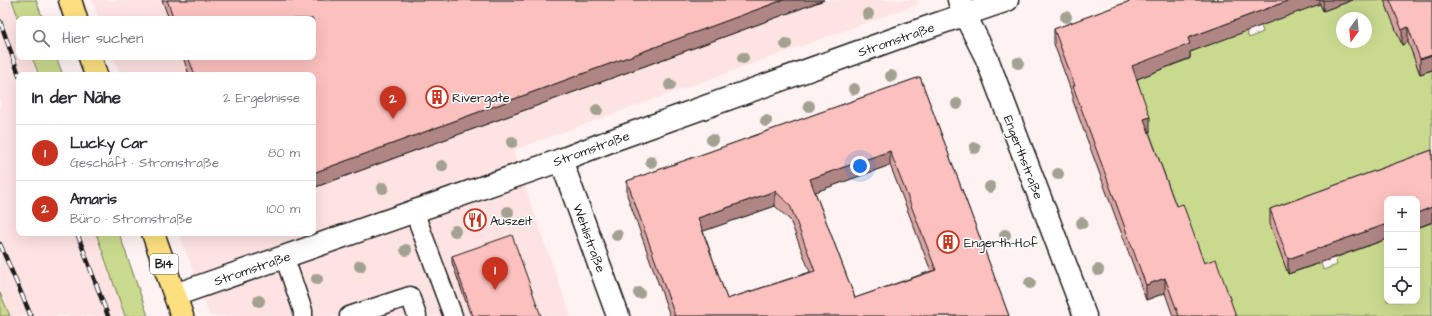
<!DOCTYPE html>
<html lang="de">
<meta charset="utf-8">
<style>
body{margin:0;font-family:"Architects Daughter",sans-serif;background:#f7f7f7;color:#2b2b33}
.controls{position:absolute;right:12px;bottom:12px;display:grid;overflow:hidden;border-radius:8px;box-shadow:0 4px 16px #0002}
.controls button{width:36px;height:36px;display:grid;place-items:center;padding:0;border:0;border-bottom:1px solid #e1e1e2;background:#fff;color:#2b2b33;font:20px sans-serif}
.compass{position:absolute;left:1336px;top:12px;width:36px;height:36px;border-radius:50%;background:#fff;box-shadow:0 4px 16px #0002;rotate:195deg}
.you{position:absolute;left:860px;top:166px;width:14px;height:14px;margin:-10px;border:3px solid #fff;border-radius:50%;background:#1a73e8;box-shadow:0 0 0 6px #1a73e833}
.badge{display:grid;place-items:center;width:26px;height:26px;border-radius:50%;background:#c8321e;color:#fff;font-size:13px;font-weight:700}
.pin{position:absolute;translate:-50% -33px;filter:drop-shadow(0 1px 2px #0008)}
.pin::after{content:'';position:absolute;top:21px;width:14px;height:12px;background:inherit;clip-path:polygon(0 0,100% 0,50% 100%)}
.list{margin:0;padding:0;list-style:none}
h2{display:flex;justify-content:space-between;align-items:center;height:52px;margin:0;padding:0 16px;font-size:17px}
h2 small{font-size:13px;font-weight:400;color:#7c7c81}
.list li{display:grid;grid-template-columns:26px 1fr auto;gap:12px;align-items:center;box-sizing:border-box;height:56px;padding:0 16px;border-top:1px solid #e1e1e2}
.list b{display:block;font-size:15px;white-space:nowrap}
.list p{margin:0;font-size:13px;white-space:nowrap;color:#7c7c81}
.list em{font-size:13px;font-style:normal;color:#7c7c81}
.icon{flex:none;width:22px;height:22px;fill:none;stroke:currentColor;stroke-width:2;stroke-linecap:round;stroke-linejoin:round}
.map{position:relative;flex:none;width:1432px;height:316px;overflow:hidden}
.search{position:absolute;background:#fff;box-shadow:0 4px 16px #0002;left:16px;top:16px;width:300px;height:44px;display:flex;align-items:center;gap:10px;box-sizing:border-box;padding:0 14px;border-radius:8px;color:#7c7c81;font-size:15px}
.panel{position:absolute;background:#fff;box-shadow:0 4px 16px #0002;left:16px;top:72px;width:300px;height:164px;border-radius:8px}
.map>svg:first-child{display:block}
</style>
<div class="map">
<svg width="1432" height="316" viewBox="0 0 1432 316">
<rect width="100%" height="100%" fill="#fef2f2"/>
<filter id="ink" filterUnits="userSpaceOnUse"><feTurbulence type="fractalNoise" baseFrequency=".025" numOctaves="2"/><feDisplacementMap in="SourceGraphic" scale="8" xChannelSelector="R" yChannelSelector="G"/><feConvolveMatrix kernelMatrix="1 2 1 2 8 2 1 2 1" color-interpolation-filters="sRGB"/></filter>
<g filter="url(#ink)">
<!-- built -->
<g fill="#fde3e2">
<polygon points="0,0 12,0 19,20 19,57 32,57 39,75 19,75 19,233 96,233 125,316 10,316 0,293"/>
<polygon points="92,0 917,0 918,4 513,150 539,228 571,316 210,316 179,233 313,233 313,75 120,75 113,57 313,57 313,19 99,19"/>
</g>
<!-- green -->
<g fill="#c9da8f" stroke="#727b56" fill-rule="evenodd">
<polygon points="12,0 36,0 43,19 19,20"/>
<path d="M1335,0h57l10,44 6,-2 12,32 12,-4v95l-85,31 -59,78 33,-11 2,7 14,-5 -2,-7 52,-19v62h30v-73l15,-5v93h-201l-33,-35 -22,-60 -45,-141 59,-21 -2,-7 58,-21 3,7 14,-6 -2,-7 59,-22 3,8zM1342,18h24v24h-24z"/>
<polygon points="32,57 56,57 63,75 39,75"/>
<polygon points="96,233 119,233 148,316 125,316"/>
<polygon points="0,293 10,316 0,316"/>
</g>
<g fill="none" stroke-linecap="round" stroke-linejoin="round">
<!-- lane casing -->
<g stroke="#1c1c1c" stroke-width="21">
<g id="lane">
<polyline points="414,211 453,316"/>
<polyline points="284,256 303,311 303,316"/>
<polyline points="349,316 410,296 417,316"/>
</g>
</g>
<!-- street casing -->
<g stroke="#1c1c1c" stroke-width="25">
<polyline id="street" points="561,160 618,316"/>
</g>
<!-- secondary casing -->
<g stroke="#1c1c1c" stroke-width="25">
<g id="secondary">
<polyline points="959,0 965,15 987,59 1085,316"/>
<polyline points="175,295 561,160 613,140 914,32 1007,0"/>
</g>
</g>
<!-- primary casing -->
<g stroke="#1c1c1c" stroke-width="25">
<g id="primary">
<polyline points="70,0 76,19"/>
<polyline points="90,57 96,75"/>
<polyline points="153,233 182,316"/>
</g>
</g>
<!-- lane -->
<use href="#lane" stroke="#fff" stroke-width="18"/>
<!-- street -->
<use href="#street" stroke="#fff" stroke-width="22"/>
<!-- secondary -->
<use href="#secondary" stroke="#fff" stroke-width="22"/>
<!-- primary -->
<use href="#primary" stroke="#fddf80" stroke-width="22"/>
<!-- rail casing -->
<g stroke="#1c1c1c" stroke-width="4.5">
<g id="rail">
<polyline points="0,21 19,75"/>
<polyline points="77,233 108,316"/>
<polyline points="0,244 31,316"/>
</g>
</g>
<!-- rail -->
<use href="#rail" stroke="#fff" stroke-width="3" stroke-dasharray="9" stroke-linecap="butt"/>
</g>
<!-- trees -->
<g fill="#a3a192">
<circle cx="868" cy="14" r="6"/>
<circle cx="1066" cy="17" r="6"/>
<circle cx="786" cy="44" r="6"/>
<circle cx="743" cy="58" r="6"/>
<circle cx="1018" cy="63" r="6"/>
<circle cx="891" cy="76" r="6"/>
<circle cx="670" cy="85" r="6"/>
<circle cx="854" cy="89" r="6"/>
<circle cx="957" cy="104" r="6"/>
<circle cx="809" cy="106" r="6"/>
<circle cx="597" cy="110" r="6"/>
<circle cx="766" cy="121" r="6"/>
<circle cx="712" cy="140" r="6"/>
<circle cx="512" cy="142" r="6"/>
<circle cx="975" cy="148" r="6"/>
<circle cx="651" cy="162" r="6"/>
<circle cx="442" cy="166" r="6"/>
<circle cx="1058" cy="174" r="6"/>
<circle cx="990" cy="187" r="6"/>
<circle cx="383" cy="188" r="6"/>
<circle cx="508" cy="212" r="6"/>
<circle cx="1082" cy="223" r="6"/>
<circle cx="455" cy="231" r="6"/>
<circle cx="617" cy="235" r="6"/>
<circle cx="1005" cy="235" r="6"/>
<circle cx="406" cy="250" r="6"/>
<circle cx="360" cy="266" r="6"/>
<circle cx="1098" cy="270" r="6"/>
<circle cx="317" cy="279" r="6"/>
<circle cx="1030" cy="283" r="6"/>
<circle cx="639" cy="293" r="6"/>
<circle cx="259" cy="301" r="6"/>
</g>
<!-- wall -->
<g fill="#d9a5a3" stroke="#1c1c1c" fill-rule="evenodd">
<polygon points="162,0 824,0 313,188 313,75 189,75 183,57 313,57 313,19 169,19"/>
<polygon points="1133,0 1353,0 1323,11 1320,4 1291,14 1190,52 1190,58 1137,79 1150,132 1149,132 1176,206 1204,263 1236,316 1173,316 1165,293 1146,300 1073,101 1073,96 1054,44 1054,29"/>
<polygon points="1384,0 1432,0 1432,70 1420,74 1408,42 1402,45"/>
<path d="M920,77l89,239h-339l-43,-121v-14zM890,165l41,106 -76,27 -40,-106zM775,206l15,14 20,52 -83,27 -24,-68z"/>
<polygon points="1432,150 1432,222 1417,228 1417,199 1387,199 1387,239 1288,274 1270,224 1270,209"/>
<polygon points="452,256 541,316 471,316 452,263"/>
</g>
<!-- shaded-wall -->
<g fill="#b08685" stroke="#1c1c1c">
<polygon points="783,0 824,0 313,188 313,173"/>
<polygon points="1290,0 1320,0 1320,4 1190,52 1190,58 1132,81 1132,66 1188,38"/>
<polygon points="1323,0 1353,0 1323,11"/>
<polygon points="1408,27 1408,42 1402,45 1402,30"/>
<polygon points="1432,55 1432,70 1420,74 1420,59"/>
<polygon points="1150,117 1150,132 1144,134 1144,119"/>
<polygon points="890,151 890,165 810,194 810,179"/>
<polygon points="775,191 775,206 698,233 698,218"/>
<polygon points="1432,207 1432,222 1417,228 1417,213"/>
<polygon points="1387,224 1387,239 1288,274 1288,259"/>
<polygon points="1165,278 1165,293 1146,300 1146,285"/>
</g>
<!-- building -->
<g fill="#fcc0be" stroke="#1c1c1c" fill-rule="evenodd">
<polygon points="167,0 783,0 313,173 313,75 195,75 188,57 313,57 313,19 174,19"/>
<polygon points="1133,0 1290,0 1188,38 1190,44 1132,66 1150,117 1144,119 1176,206 1183,204 1204,263 1216,259 1236,316 1179,316 1165,278 1146,285 1073,86 1075,86 1054,29"/>
<polygon points="1390,0 1432,0 1432,55 1420,59 1408,27 1402,30"/>
<path d="M920,77l89,239h-334l-48,-135zM890,151l46,119 -81,28 -45,-119zM775,191l15,14 25,66 -88,28 -29,-81z"/>
<polygon points="1432,150 1432,207 1417,213 1417,199 1387,199 1387,224 1288,259 1270,209"/>
<polygon points="512,235 541,316 473,316 452,256"/>
</g>
</g>
<!-- icons -->
<defs>
<g id="building-ring" transform="scale(1.15)"><circle r="9.5" fill="#fff" stroke="#c8321e" stroke-width="1.5"/><path d="M-4-6H4V6H1V3H-1V6H-4ZM-2.5-4.3h1.7v1.8h-1.7ZM.8-4.3h1.7v1.8H.8ZM-2.5-1h1.7V.8h-1.7ZM.8-1h1.7V.8H.8Z" fill="#c8321e"/></g>
<g id="restaurant-ring" transform="scale(1.15)"><circle r="9.5" fill="#fff" stroke="#c8321e" stroke-width="1.5"/><path d="M-5-6h1v4h1v-4h1v4h1v-4h1v5L-1.5 .5V6h-2V.5L-5-1ZM5-6V6H3V1.5H1.5Q1.5-4 5-6Z" fill="#c8321e"/></g>
</defs>
<g fill-rule="evenodd">
<use href="#building-ring" x="437" y="97"/>
<use href="#restaurant-ring" x="475" y="220"/>
<use href="#building-ring" x="948" y="242"/>
</g>
<g text-anchor="middle" stroke-width="3" stroke-linejoin="round" paint-order="stroke">
<!-- shield labels -->
<rect fill="#fff" stroke="#606060" stroke-width="1" x="150" y="254" width="28" height="20" rx="3"/>
<g font-size="12" font-weight="bold" fill="#1c1c1c">
<text x="164" y="268">B14</text>
</g>
<!-- street labels -->
<g font-size="13" fill="#1c1c1c" stroke="#fff">
<text transform="translate(896 39) rotate(-19)" y="5">Stromstraße</text>
<text transform="translate(591 148) rotate(-20)" y="5">Stromstraße</text>
<text transform="translate(1024 157) rotate(69)" y="5">Engerthstraße</text>
<text transform="translate(590 238) rotate(70)" y="5">Wehlistraße</text>
<text transform="translate(252 268) rotate(-19)" y="5">Stromstraße</text>
</g>
<!-- poi labels -->
<g font-size="13" fill="#1c1c1c" stroke="#fff" text-anchor="start">
<text x="452" y="102">Rivergate</text>
<text x="490" y="225">Auszeit</text>
<text x="964" y="247">Engerth-Hof</text>
</g>
</g>
</svg>
<div class="controls">
<button>+</button>
<button>−</button>
<button><svg class="icon" aria-label="locate" viewBox="0 0 24 24"><circle cx="12" cy="12" r="6"/><path d="M12 2v4M12 18v4M2 12h4M18 12h4"/></svg></button>
</div>
<svg class="compass" viewBox="-18 -18 36 36"><path d="M0-13l5 13h-10z" fill="#e53935"/><path d="M0 13l5-13h-10z" fill="#7c7c81"/></svg>
<div class="you"></div>
<div class="pin badge" style="left:495px;top:290px">1</div>
<div class="pin badge" style="left:393px;top:119px">2</div>
<div class="search"><svg class="icon" aria-label="search" viewBox="0 0 24 24"><circle cx="10" cy="10" r="6"/><path d="M15 15l6 6"/></svg>Hier suchen</div>
<section class="panel">
<h2>In der Nähe<small>2 Ergebnisse</small></h2>
<ul class="list">
<li><span class="badge">1</span><div><b>Lucky Car</b><p>Geschäft · Stromstraße</p></div><em>80 m</em></li>
<li><span class="badge">2</span><div><b>Amaris</b><p>Büro · Stromstraße</p></div><em>100 m</em></li>
</ul>
</section>
</div>
